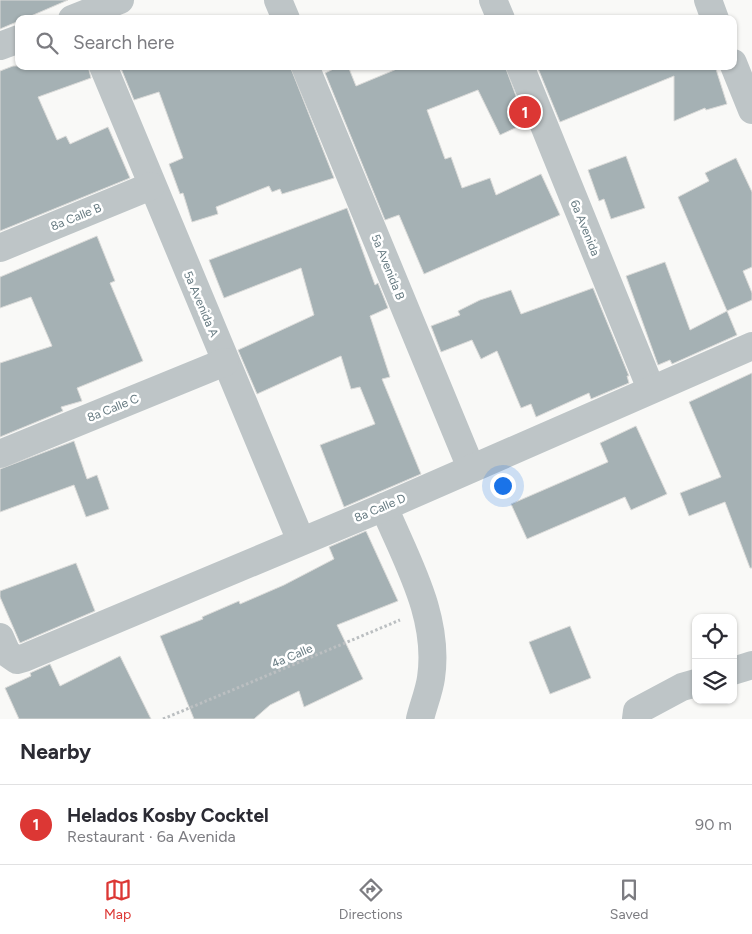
<!DOCTYPE html>
<meta charset="utf-8">
<style>
body{margin:0;font-family:Figtree,sans-serif;background:#f7f7f7;color:#2b2b33}
.controls{position:absolute;right:15px;bottom:15px;display:grid;overflow:hidden;border-radius:10px;box-shadow:0 1px 4px #0004}
.controls button{width:45px;height:45px;display:grid;place-items:center;padding:0;border:0;border-bottom:1px solid #e1e1e2;background:#fff;color:#2b2b33;font:25px sans-serif}
.you{position:absolute;left:502px;top:485px;width:18px;height:18px;margin:-12px;border:4px solid #fff;border-radius:50%;background:#1a73e8;box-shadow:0 0 0 8px #1a73e833}
.badge{display:grid;place-items:center;width:32px;height:32px;border-radius:50%;background:#dc3734;color:#fff;font-size:16px;font-weight:700}
.pin{position:absolute;translate:-50% -50%;border:2px solid #fff;box-shadow:0 1px 5px #0006}
.list{margin:0;padding:0;list-style:none}
h2{display:flex;justify-content:space-between;align-items:center;height:65px;margin:0;padding:0 20px;font-size:21px}
h2 small{font-size:16px;font-weight:400;color:#7c7c81}
.list li{display:grid;grid-template-columns:32px 1fr auto;gap:15px;align-items:center;box-sizing:border-box;height:80px;padding:0 20px;border-top:1px solid #e1e1e2}
.list b{display:block;font-size:19px;white-space:nowrap}
.list p{margin:0;font-size:16px;white-space:nowrap;color:#7c7c81}
.list em{font-size:16px;font-style:normal;color:#7c7c81}
.icon{flex:none;width:28px;height:28px;fill:none;stroke:currentColor;stroke-width:2;stroke-linecap:round;stroke-linejoin:round}
.map{position:relative;flex:none;width:752px;height:719px;overflow:hidden}
.search{position:absolute;background:#fff;box-shadow:0 1px 4px #0004;left:15px;right:15px;top:15px;height:55px;display:flex;align-items:center;gap:12px;box-sizing:border-box;padding:0 18px;border-radius:10px;color:#7c7c81;font-size:19px}
.sheet{height:145px;background:#fff}
nav{display:flex;justify-content:space-around;align-items:center;box-sizing:border-box;height:70px;border-top:1px solid #e1e1e2;background:#fff;font-size:14px;color:#7c7c81}
nav a{display:grid;justify-items:center;gap:2px}
nav .on{color:#dc3734}
.map>svg:first-child{display:block}
</style>
<div class="map">
<svg width="752" height="719" viewBox="0 0 752 719">
<rect width="100%" height="100%" fill="#f9f9f7"/>
<!-- building -->
<g fill="#a5b1b4" stroke="#dbdbd9">
<polygon points="0,0 68,0 24,19 19,19 19,21 0,29"/>
<polygon points="13,66 88,66 91,78 38,97 57,140 66,136 70,144 108,127 130,178 0,231 0,71"/>
<polygon points="120,66 290,66 334,178 282,194 280,189 272,192 269,186 216,207 218,214 192,222 183,193 180,194 169,164 183,158 159,92 134,100"/>
<polygon points="340,66 348,66 356,86 404,66 505,66 526,123 500,135 478,90 427,110 445,159 451,157 462,188 490,178 496,195 541,174 560,215 424,274 399,215 385,220 325,73"/>
<polygon points="537,66 715,66 727,104 706,110 705,108 674,121 674,76 560,122"/>
<polygon points="626,156 645,208 611,219 604,199 599,201 588,170"/>
<polygon points="736,158 752,192 752,267 743,271 752,293 752,300 727,311 678,197 709,181 705,173"/>
<polygon points="347,208 375,285 378,283 388,308 370,316 390,377 382,379 421,474 344,507 320,445 375,424 360,387 351,389 341,356 257,394 238,350 314,315 301,268 224,298 209,260"/>
<polygon points="97,236 115,281 110,283 143,361 77,388 82,401 61,407 63,411 0,437 0,363 52,346 31,297 0,308 0,277"/>
<polygon points="665,262 690,330 727,311 737,335 672,364 670,360 658,365 626,276"/>
<polygon points="593,288 629,376 627,376 629,383 591,399 589,393 536,417 531,404 521,408 497,351 481,359 472,340 441,352 431,326 460,315 458,311 480,300 511,290 521,314"/>
<polygon points="752,373 752,568 750,568 725,502 689,516 680,493 721,477 689,402"/>
<polygon points="636,426 667,494 631,510 625,497 527,539 511,504 608,462 600,443"/>
<polygon points="74,441 87,479 97,475 109,509 86,517 74,485 0,512 0,469"/>
<polygon points="366,531 398,601 337,625 363,679 304,707 299,691 270,705 254,719 194,719 160,636 203,619 202,617 239,601 240,604 284,585 334,559 329,547"/>
<polygon points="76,563 95,611 20,643 0,597 0,591"/>
<polygon points="570,626 591,678 550,694 529,642"/>
<polygon points="120,656 151,719 19,719 5,688 31,676 30,673 50,664 60,686"/>
</g>
<g fill="none" stroke-linecap="round" stroke-linejoin="round">
<!-- path -->
<polyline stroke="#bbbfc1" stroke-width="3" stroke-dasharray="2.5 2.5" stroke-linecap="butt" points="163,719 400,620"/>
<!-- minor -->
<g stroke="#bec5c7" stroke-width="28">
<polyline points="278,0 286,19"/>
<polyline points="493,0 501,19"/>
<polyline points="708,0 715,19"/>
<polyline points="72,19 120,0"/>
<polyline points="0,46 19,39"/>
<polyline points="733,63 752,110"/>
<polyline points="103,66 301,541"/>
<polyline points="305,66 471,468"/>
<polyline points="520,66 651,389"/>
<polyline points="0,248 151,186"/>
<polyline points="0,454 225,362"/>
<path d="M384,507c23,55 56,110 47,171 -2,14 -8,28 -11,41"/>
<polyline points="0,637 7,653 17,660 24,658 384,507 752,346"/>
<polyline points="733,671 752,665"/>
<polyline points="636,719 637,711 682,687 696,683"/>
</g>
</g>
<g text-anchor="middle" stroke-width="5" stroke-linejoin="round" paint-order="stroke">
<!-- street labels -->
<g font-size="12" fill="#667a81" stroke="#fff">
<text transform="translate(76 217) rotate(-22)" y="4">8a Calle B</text>
<text transform="translate(585 228) rotate(68)" y="4">6a Avenida</text>
<text transform="translate(388 267) rotate(68)" y="4">5a Avenida B</text>
<text transform="translate(201 304) rotate(67)" y="4">5a Avenida A</text>
<text transform="translate(113 408) rotate(-22)" y="4">8a Calle C</text>
<text transform="translate(380 508) rotate(-23)" y="4">8a Calle D</text>
<text transform="translate(292 656) rotate(-23)" y="4">4a Calle</text>
</g>
</g>
</svg>
<div class="controls">
<button><svg class="icon" aria-label="locate" viewBox="0 0 24 24"><circle cx="12" cy="12" r="6"/><path d="M12 2v4M12 18v4M2 12h4M18 12h4"/></svg></button>
<button><svg class="icon" aria-label="layers" viewBox="0 0 24 24"><path d="M12 4l9 5-9 5-9-5zM3 14l9 5 9-5"/></svg></button>
</div>
<div class="you"></div>
<div class="pin badge" style="left:525px;top:112px">1</div>
<div class="search"><svg class="icon" aria-label="search" viewBox="0 0 24 24"><circle cx="10" cy="10" r="6"/><path d="M15 15l6 6"/></svg>Search here</div>
</div>
<section class="sheet">
<h2>Nearby<small></small></h2>
<ul class="list">
<li><span class="badge">1</span><div><b>Helados Kosby Cocktel</b><p>Restaurant · 6a Avenida</p></div><em>90 m</em></li>
</ul>
</section>
<nav>
<a class="on"><svg class="icon" aria-label="map" viewBox="0 0 24 24"><path d="M3 6l6-2 6 2 6-2v14l-6 2-6-2-6 2zM9 4v14M15 6v14"/></svg>Map</a>
<a><svg class="icon" aria-label="directions" viewBox="0 0 24 24"><path d="M12 3l9 9-9 9-9-9zM9 14v-3h6M13 9l2 2-2 2"/></svg>Directions</a>
<a><svg class="icon" aria-label="saved" viewBox="0 0 24 24"><path d="M7 4h10v16l-5-4-5 4z"/></svg>Saved</a>
</nav>
